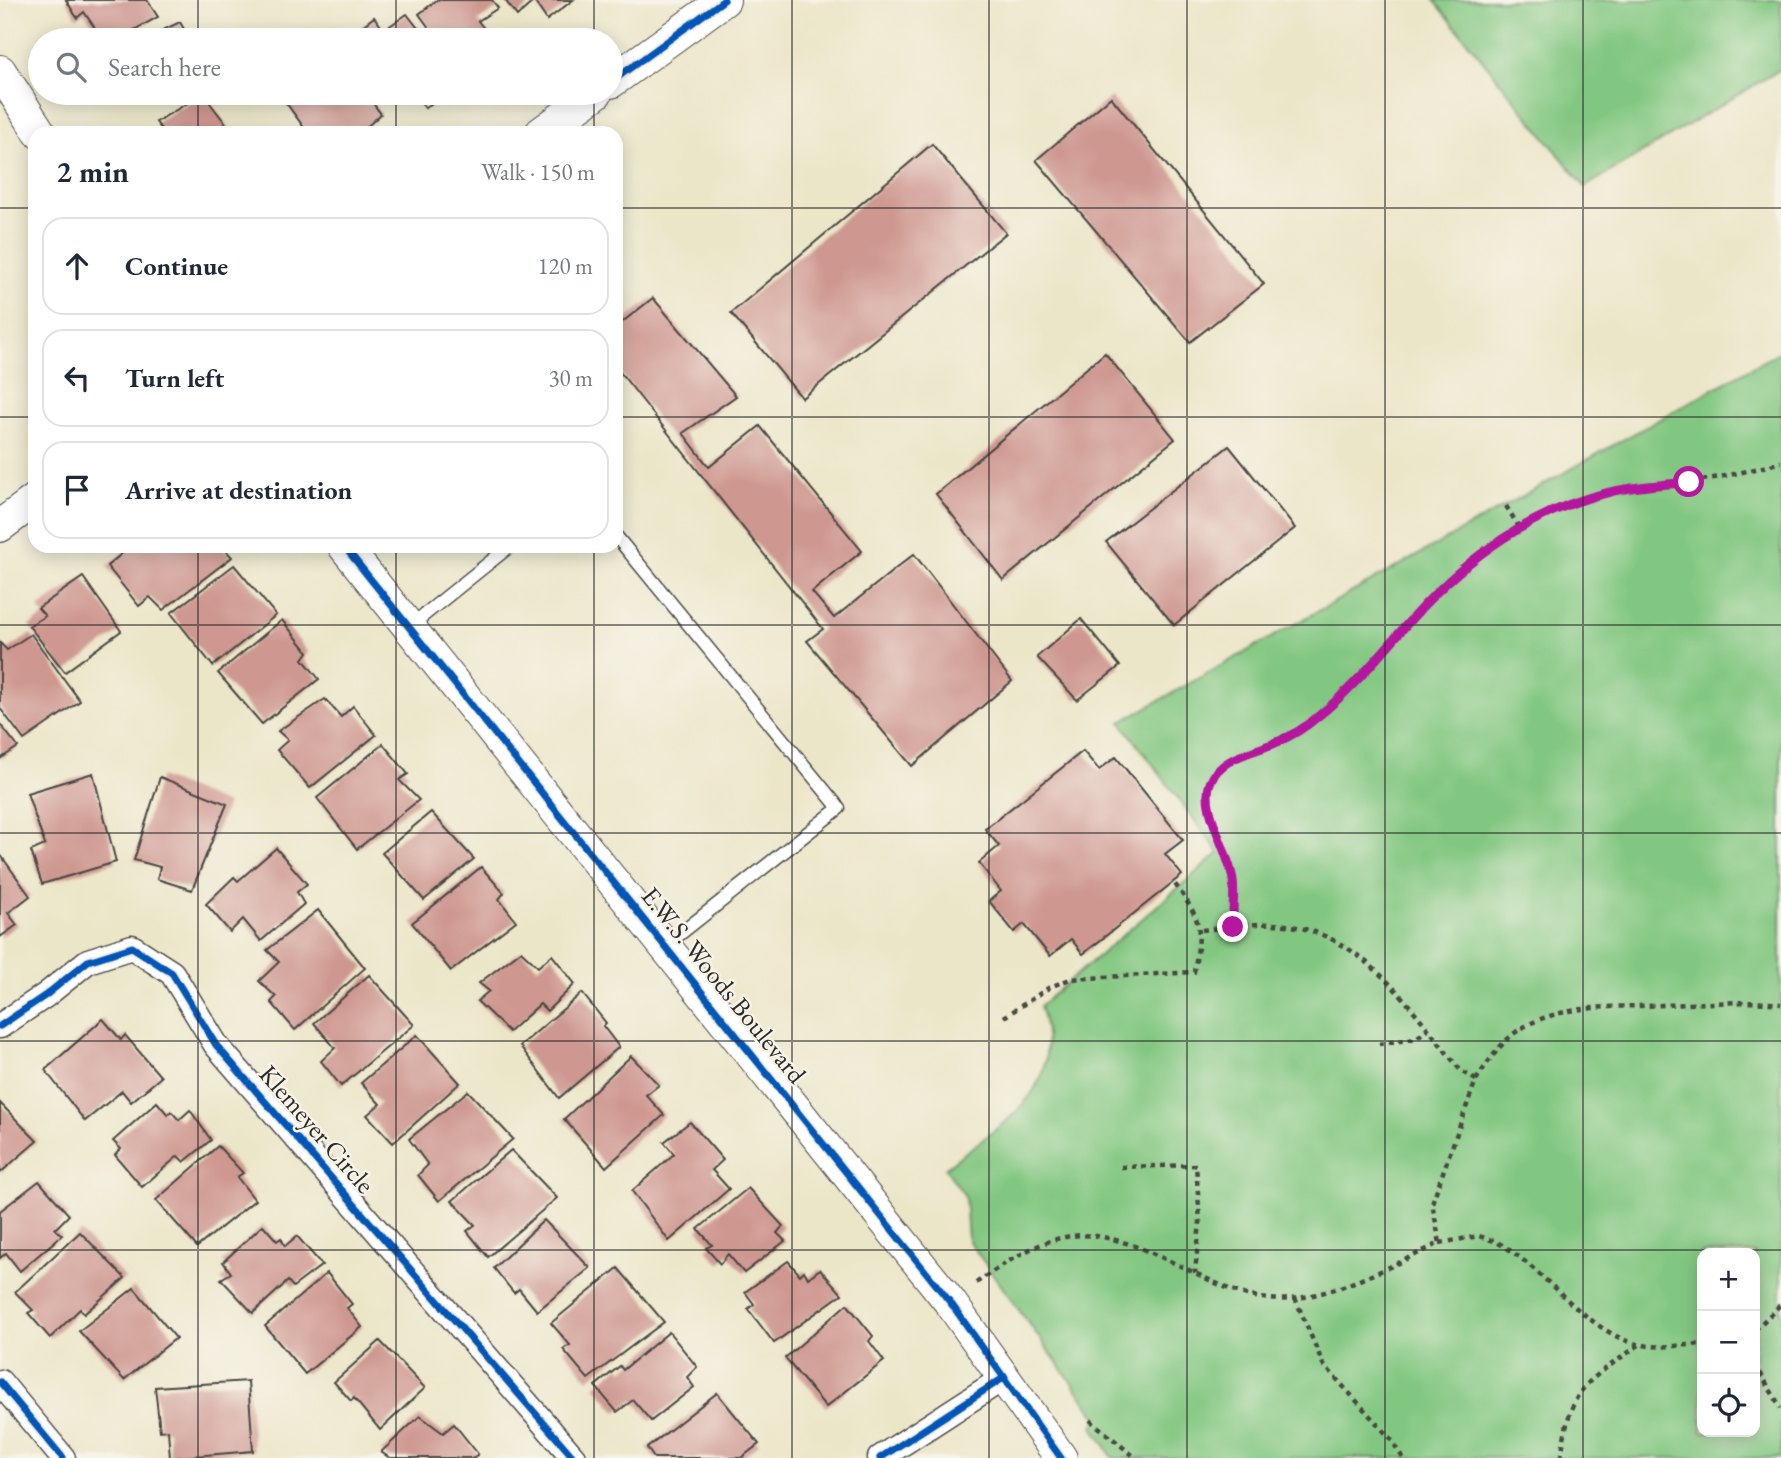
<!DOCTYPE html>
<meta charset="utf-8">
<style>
body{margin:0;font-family:"EB Garamond",serif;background:#f6f6f7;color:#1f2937}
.controls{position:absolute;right:21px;bottom:21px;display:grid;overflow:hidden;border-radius:14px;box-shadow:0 4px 18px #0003}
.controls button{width:63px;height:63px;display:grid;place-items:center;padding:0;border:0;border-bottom:2px solid #e0e1e3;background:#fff;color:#1f2937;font:35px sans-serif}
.stop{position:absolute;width:21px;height:21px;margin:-16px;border:5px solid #b5179e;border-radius:50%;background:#fff}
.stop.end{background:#b5179e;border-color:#fff;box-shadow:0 2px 7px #0008}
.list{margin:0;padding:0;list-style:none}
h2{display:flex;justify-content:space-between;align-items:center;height:91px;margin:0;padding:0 28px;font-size:30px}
h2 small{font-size:23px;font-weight:400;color:#747a83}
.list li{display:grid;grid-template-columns:46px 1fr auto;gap:21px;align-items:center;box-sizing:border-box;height:98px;margin:0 14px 14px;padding:0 14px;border:2px solid #e0e1e3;border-radius:21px}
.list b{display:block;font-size:26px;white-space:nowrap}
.list em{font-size:23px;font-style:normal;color:#747a83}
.icon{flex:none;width:38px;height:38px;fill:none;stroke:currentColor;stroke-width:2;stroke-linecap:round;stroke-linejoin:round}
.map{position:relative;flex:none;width:1781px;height:1458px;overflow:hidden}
.search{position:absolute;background:#fff;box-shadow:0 4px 18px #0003;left:28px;top:28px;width:595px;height:77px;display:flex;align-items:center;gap:18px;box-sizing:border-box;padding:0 24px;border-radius:38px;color:#747a83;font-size:26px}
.panel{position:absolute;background:#fff;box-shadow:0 4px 18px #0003;left:28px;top:126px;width:595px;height:427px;border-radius:21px}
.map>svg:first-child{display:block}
</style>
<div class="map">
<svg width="1781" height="1458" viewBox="0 0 1781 1458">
<rect width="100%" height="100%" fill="#f7f3e8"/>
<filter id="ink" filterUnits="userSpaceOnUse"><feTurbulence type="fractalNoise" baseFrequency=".0143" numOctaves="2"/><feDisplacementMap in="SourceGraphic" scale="14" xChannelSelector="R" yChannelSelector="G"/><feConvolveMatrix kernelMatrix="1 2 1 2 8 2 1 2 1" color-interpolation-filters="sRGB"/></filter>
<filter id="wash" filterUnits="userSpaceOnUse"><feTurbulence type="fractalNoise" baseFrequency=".00686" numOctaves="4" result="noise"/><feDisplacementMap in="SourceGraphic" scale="28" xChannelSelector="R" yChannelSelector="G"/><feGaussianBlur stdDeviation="1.57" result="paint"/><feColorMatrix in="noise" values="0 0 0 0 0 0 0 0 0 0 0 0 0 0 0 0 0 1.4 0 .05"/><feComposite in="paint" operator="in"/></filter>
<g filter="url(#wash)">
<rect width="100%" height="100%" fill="#ece6c9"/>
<!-- green -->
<g fill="#82c781" stroke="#567956" stroke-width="2" fill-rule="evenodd">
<polygon points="1434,0 1781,0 1781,69 1585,187"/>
<path d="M1781,351v1107h-668l-20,-31 4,-10 -129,-177 -3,-44 -20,-28c59,-47 123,-75 95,-162l179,-153 -98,-131zM1702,1253h53v179h-53z"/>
</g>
<g id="blocks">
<!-- building -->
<g fill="#ce9790">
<polygon points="66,0 147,0 158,17 116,40 103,40 84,12 77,18"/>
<polygon points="437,0 492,0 498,8 478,21 493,40 438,40 419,14"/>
<polygon points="505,0 573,0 547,20 534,1 517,16"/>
<polygon points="407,14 427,40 349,40 347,38 374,17 384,30"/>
<polygon points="180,22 190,40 142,40"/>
<polygon points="279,93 365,93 381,114 360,133 308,133"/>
<polygon points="415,93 446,93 425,108"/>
<polygon points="203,94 233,133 164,133 156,122"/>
<polygon points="1111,97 1264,284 1190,342 1036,160"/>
<polygon points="932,144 1006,233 802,398 731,313"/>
<polygon points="653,298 736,396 683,433 709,467 760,426 862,551 812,592 834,618 914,554 1012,681 912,766 807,641 823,629 616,367 616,327"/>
<polygon points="1105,353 1175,439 1003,580 936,494"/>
<polygon points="1229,446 1295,528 1174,625 1106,542"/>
<polygon points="131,546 222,546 232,557 163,610 150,597 139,606 107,566"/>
<polygon points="234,565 276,615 213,666 171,613"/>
<polygon points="83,577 121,631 65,672 29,626 45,616 38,608"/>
<polygon points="1081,619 1120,666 1077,700 1037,657"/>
<polygon points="282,620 308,652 303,659 319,679 262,724 218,673"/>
<polygon points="31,634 80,701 24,740 0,708 0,643 7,650"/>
<polygon points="325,699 341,717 353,706 376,735 310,788 277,750 288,740 278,731"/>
<polygon points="0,724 18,747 0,759"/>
<polygon points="383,744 408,774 399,780 419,800 357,849 317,798"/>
<polygon points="1083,751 1099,770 1116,757 1183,840 1165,854 1182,875 1083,954 1071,939 1050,956 1024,924 1014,932 989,901 1001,891 979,863 999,846 985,829"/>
<polygon points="93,773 116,862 42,884 31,851 45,845 27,793"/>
<polygon points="160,777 227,804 192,890 157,879 160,867 134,860"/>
<polygon points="431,812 474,859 424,900 382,853"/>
<polygon points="276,848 307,884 297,892 304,904 261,941 243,919 230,932 206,904 234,877 238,881"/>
<polygon points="0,854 30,896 8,913 17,925 0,937"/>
<polygon points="481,867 504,893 499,899 516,921 451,971 412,923"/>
<polygon points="318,910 365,968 295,1030 271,1002 276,997 259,981 279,962 267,950"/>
<polygon points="521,951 538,967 552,955 575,984 547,1011 540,1004 509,1032 477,1001 489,991 479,983"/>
<polygon points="369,975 414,1025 341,1086 321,1061 335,1048 314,1023"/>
<polygon points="582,993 606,1023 603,1026 619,1047 559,1098 520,1046"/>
<polygon points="103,1019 121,1040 125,1035 161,1077 131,1102 122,1091 85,1121 45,1070"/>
<polygon points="417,1035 460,1083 393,1143 367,1115 380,1104 361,1083"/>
<polygon points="631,1056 659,1085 646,1095 664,1115 606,1167 564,1119"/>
<polygon points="468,1091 513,1139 439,1201 418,1175 428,1165 409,1139"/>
<polygon points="157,1102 168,1115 171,1111 179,1120 190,1110 211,1140 184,1162 178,1156 142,1187 115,1155 121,1149 113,1141"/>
<polygon points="0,1103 37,1141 0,1173"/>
<polygon points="690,1122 723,1160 712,1170 729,1189 669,1241 632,1191 674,1154 664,1142"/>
<polygon points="218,1146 243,1173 237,1177 255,1200 197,1247 156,1200"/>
<polygon points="511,1150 557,1198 488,1257 467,1231 475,1225 452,1201"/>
<polygon points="39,1181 69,1215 55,1229 62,1235 20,1271 6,1253 0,1258 0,1211"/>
<polygon points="748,1188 783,1226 777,1233 785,1241 744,1273 728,1254 720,1264 706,1248 712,1245 698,1229"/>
<polygon points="544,1220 590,1268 537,1311 519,1289 514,1293 494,1268"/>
<polygon points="263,1225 277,1241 281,1238 285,1246 297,1236 322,1265 293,1287 288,1281 253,1313 221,1279 231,1273 223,1262"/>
<polygon points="80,1232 125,1278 84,1314 80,1309 50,1338 28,1313 33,1310 15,1292"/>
<polygon points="788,1261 800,1275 804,1271 808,1278 820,1269 842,1294 774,1343 748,1309 754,1304 745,1292"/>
<polygon points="618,1268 664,1322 588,1379 563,1349 570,1345 551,1323"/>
<polygon points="327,1273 352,1304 347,1308 362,1327 305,1374 265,1326"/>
<polygon points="134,1288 176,1338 124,1380 79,1331"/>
<polygon points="847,1304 873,1336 869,1341 884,1361 826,1407 785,1358"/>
<polygon points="669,1332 697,1367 687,1377 694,1387 651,1421 633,1400 617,1412 595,1386 620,1366 623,1370"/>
<polygon points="380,1341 425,1388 380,1430 354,1398 351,1401 334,1382"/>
<polygon points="248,1381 253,1451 170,1458 168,1430 160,1431 155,1387"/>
<polygon points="717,1393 759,1444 741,1458 654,1458 647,1448"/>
<polygon points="420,1416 443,1433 454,1424 478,1454 473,1458 390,1458 381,1452"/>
</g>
</g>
</g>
<g filter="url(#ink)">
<use href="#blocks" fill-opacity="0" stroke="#484743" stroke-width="2"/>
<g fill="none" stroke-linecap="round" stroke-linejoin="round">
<!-- service casing -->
<g stroke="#484743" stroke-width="15">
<g id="service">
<polyline points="616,536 839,808 666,945"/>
<polyline points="409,627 510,546"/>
</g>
</g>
<!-- minor casing -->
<g stroke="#484743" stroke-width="27">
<g id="minor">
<polyline points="0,1026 46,995 88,961 132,947 172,973 216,1045 574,1458"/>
<polyline points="0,1382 63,1458"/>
<polyline points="880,1458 1005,1377"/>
</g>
</g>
<!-- tertiary casing -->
<g stroke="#484743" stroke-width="34">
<g id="tertiary">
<polyline points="0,71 40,133"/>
<polyline points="611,82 724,0"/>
<polyline points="541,133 596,93"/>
<polyline points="0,526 35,500"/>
<polyline points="344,546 950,1302 1061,1458"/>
</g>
</g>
<!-- path -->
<g stroke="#484743" stroke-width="4.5" stroke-dasharray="5 5" stroke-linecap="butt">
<polyline points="1506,506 1519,527"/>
<polyline points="1202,930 1233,927"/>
<path d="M1004,1017l46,-30 20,-8 124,-7c8,-47 9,-48 -19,-88"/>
<polyline points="1379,1044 1415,1039 1428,1029"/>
<path d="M1476,1080c12,-18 26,-40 46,-52 43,-25 93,-20 141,-23 39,-1 79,-5 118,-1"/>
<polyline points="1121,1167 1196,1165 1200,1222 1195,1273"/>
<path d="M1440,1243l39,-7 18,6c47,26 88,89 140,102 21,5 44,1 65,0"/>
<path d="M976,1283c93,-66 119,-58 219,-10 25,12 47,24 75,26 51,5 123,-34 170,-56l-8,-40 44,-123 -15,-9c-61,-77 -115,-165 -228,-144 -1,-15 2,-32 0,-47 -4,-28 -33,-71 -23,-97 10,-27 78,-43 106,-64 53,-42 88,-101 140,-145 44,-38 96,-67 153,-82 25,-6 53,-6 79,-10 31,-4 62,-11 93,-20"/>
<polyline points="1295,1298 1323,1364 1390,1438 1403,1458"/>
<polyline points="1755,1330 1781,1304"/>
<polyline points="1755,1364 1781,1408"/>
<polyline points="1090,1420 1136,1458"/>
<path d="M1561,1458c10,-73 21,-72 78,-113"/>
</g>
<!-- service -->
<use href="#service" stroke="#fff" stroke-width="12"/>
<!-- minor -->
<use href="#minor" stroke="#fff" stroke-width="24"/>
<!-- tertiary -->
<use href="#tertiary" stroke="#fff" stroke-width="32"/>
<!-- cycleway casing -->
<g stroke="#f7f3e8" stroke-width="11">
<g id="cycleway">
<polyline points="611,82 724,0"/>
<polyline points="344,546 950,1302 1061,1458"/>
<polyline points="0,1026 46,995 88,961 132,947 172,973 216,1045 574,1458"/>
<polyline points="0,1382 63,1458"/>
<polyline points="880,1458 1005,1377"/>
</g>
</g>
<!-- cycleway -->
<use href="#cycleway" stroke="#0057b8" stroke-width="7"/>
</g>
</g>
<g fill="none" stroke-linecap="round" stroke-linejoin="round" filter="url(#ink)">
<!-- route -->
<path stroke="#b5179e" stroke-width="9" d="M1233,927c-1,-15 2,-32 0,-47 -4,-29 -33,-71 -23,-97 10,-26 42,-30 65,-40 14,-6 30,-15 41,-25 38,-30 67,-67 99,-103 52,-58 118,-105 195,-123 25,-6 53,-7 79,-10"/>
</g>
<!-- grid -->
<path fill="none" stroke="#2b2b2b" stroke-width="2" stroke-opacity="0.55" d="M198,0v40M396,0v40M594,0v40M792,0v1458M989,0v1458M1187,0v1458M1385,0v1458M1583,0v1458M198,93v40M396,93v40M594,93v40M0,208h35M616,208h1165M0,417h35M616,417h1165M198,546v912M396,546v912M594,546v912M0,625h1781M0,833h1781M0,1041h1781M0,1250h1781"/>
<g text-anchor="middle" stroke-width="5" stroke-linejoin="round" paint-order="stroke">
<!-- street labels -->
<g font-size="26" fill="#2b2b2b" stroke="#f7f3e8">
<text transform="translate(724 985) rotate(51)" y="9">E.W.S. Woods Boulevard</text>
<text transform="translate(317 1129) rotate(49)" y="9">Klemeyer Circle</text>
</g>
</g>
</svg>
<div class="controls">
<button>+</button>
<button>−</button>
<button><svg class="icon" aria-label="locate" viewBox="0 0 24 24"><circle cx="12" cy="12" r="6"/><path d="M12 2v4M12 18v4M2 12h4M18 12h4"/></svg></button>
</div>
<div class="stop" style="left:1689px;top:482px"></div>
<div class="stop end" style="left:1233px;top:927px"></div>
<div class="search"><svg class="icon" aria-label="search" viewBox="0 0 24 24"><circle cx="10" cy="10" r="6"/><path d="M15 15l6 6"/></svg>Search here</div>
<section class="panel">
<h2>2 min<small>Walk · 150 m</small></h2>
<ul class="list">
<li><svg class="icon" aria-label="ahead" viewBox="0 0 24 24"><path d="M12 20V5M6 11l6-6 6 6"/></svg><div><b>Continue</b></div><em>120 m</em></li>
<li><svg class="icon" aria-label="left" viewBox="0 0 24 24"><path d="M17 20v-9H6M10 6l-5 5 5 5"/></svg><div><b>Turn left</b></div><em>30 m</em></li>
<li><svg class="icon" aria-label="arrive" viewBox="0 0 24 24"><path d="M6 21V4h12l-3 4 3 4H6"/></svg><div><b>Arrive at destination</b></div></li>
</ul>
</section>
</div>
